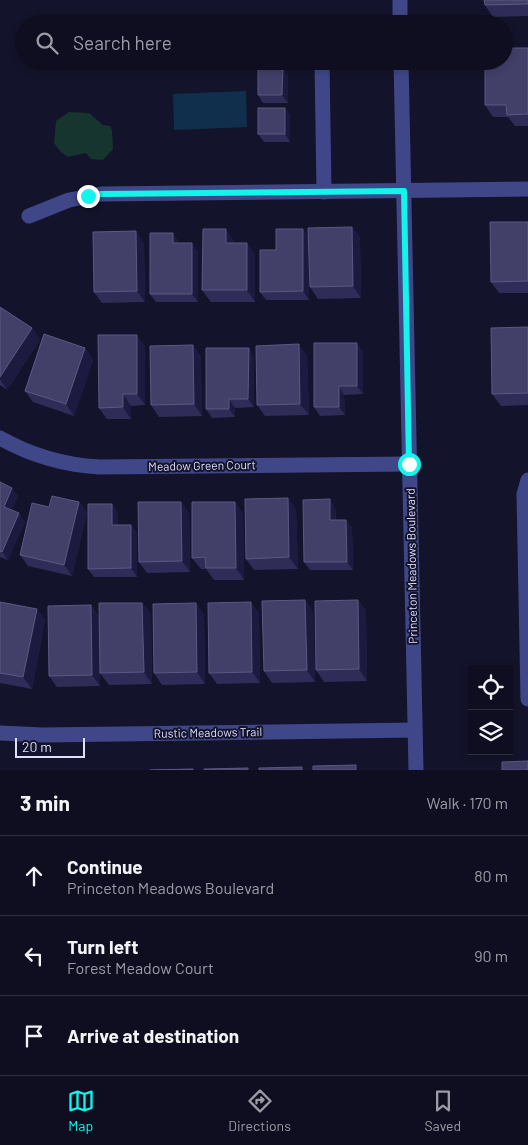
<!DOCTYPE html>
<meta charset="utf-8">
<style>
body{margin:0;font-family:Barlow,sans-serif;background:#171729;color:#f1f3f6}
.controls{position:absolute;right:15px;bottom:15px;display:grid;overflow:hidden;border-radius:0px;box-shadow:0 2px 8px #0003}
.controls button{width:45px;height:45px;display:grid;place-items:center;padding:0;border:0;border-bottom:1px solid #2e2e3e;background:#0e0e20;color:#f1f3f6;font:25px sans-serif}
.scale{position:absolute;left:15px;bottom:12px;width:70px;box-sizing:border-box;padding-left:5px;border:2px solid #dedffd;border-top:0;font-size:14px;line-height:18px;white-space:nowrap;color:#dedffd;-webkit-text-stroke:4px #13132b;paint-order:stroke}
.stop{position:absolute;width:15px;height:15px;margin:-11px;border:4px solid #13f4eb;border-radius:50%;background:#fff}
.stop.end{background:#13f4eb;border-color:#fff;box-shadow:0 1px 5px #0008}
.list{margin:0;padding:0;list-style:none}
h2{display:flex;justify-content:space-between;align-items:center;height:65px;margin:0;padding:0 20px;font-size:21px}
h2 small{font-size:16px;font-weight:400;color:#9b9ca5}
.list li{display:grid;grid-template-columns:32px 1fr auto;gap:15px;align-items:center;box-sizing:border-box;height:80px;padding:0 20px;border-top:1px solid #2e2e3e}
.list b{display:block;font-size:19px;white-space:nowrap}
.list p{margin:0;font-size:16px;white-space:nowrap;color:#9b9ca5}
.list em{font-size:16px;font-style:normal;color:#9b9ca5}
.icon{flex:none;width:28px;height:28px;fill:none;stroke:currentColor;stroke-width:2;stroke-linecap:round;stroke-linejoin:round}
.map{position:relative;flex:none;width:528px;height:770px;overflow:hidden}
.search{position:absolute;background:#0e0e20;box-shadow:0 2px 8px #0003;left:15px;right:15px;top:15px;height:55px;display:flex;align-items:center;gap:12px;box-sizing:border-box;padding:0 18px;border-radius:28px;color:#9b9ca5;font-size:19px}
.sheet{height:305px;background:#0e0e20}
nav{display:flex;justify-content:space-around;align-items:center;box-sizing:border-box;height:70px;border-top:1px solid #2e2e3e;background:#0e0e20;font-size:14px;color:#9b9ca5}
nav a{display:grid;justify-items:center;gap:2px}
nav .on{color:#13f4eb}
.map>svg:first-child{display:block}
</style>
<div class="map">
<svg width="528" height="770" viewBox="0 0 528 770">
<rect width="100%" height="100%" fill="#13132b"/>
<!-- green -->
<polygon fill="#16352f" points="69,112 89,113 103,125 110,126 112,130 113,149 103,160 91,159 86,153 68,157 61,152 54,143 56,121"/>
<!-- water -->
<polygon fill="#102f4d" points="246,91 247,127 174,130 173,94"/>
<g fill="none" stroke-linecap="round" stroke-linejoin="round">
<!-- minor -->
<g stroke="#404788" stroke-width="15">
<polyline points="400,0 400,24"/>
<polyline points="322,61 324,192"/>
<polyline points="401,61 416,770"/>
<polyline points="29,216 69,200 101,194 528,189"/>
<path d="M0,438c32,18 63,27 99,29l310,-3"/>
<polyline points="528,480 524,494 528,699"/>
<polyline points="0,733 43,735 415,730"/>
</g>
</g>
<!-- wall -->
<g fill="#2f2c57">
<polygon points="528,0 528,16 493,17 485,5"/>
<polygon points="528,48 528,126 515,126 508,117 493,117 485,105"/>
<polygon points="288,75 288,103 263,103 258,95"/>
<polygon points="285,108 290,116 290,142 264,142 258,134"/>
<polygon points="528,222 528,293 499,293 491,282"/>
<polygon points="352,227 360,238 361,298 318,299 310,287"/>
<polygon points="303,229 309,238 309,300 266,300 260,292 276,250"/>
<polygon points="234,241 234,243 255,254 255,302 211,302 202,290"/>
<polygon points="179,242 179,243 198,251 198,302 156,302 150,294"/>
<polygon points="144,243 145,302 102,303 94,292"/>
<polygon points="0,307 32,328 40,340 7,390 0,385"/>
<polygon points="528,327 528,405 501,406 492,394"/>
<polygon points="193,345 201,357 202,416 159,417 151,405"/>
<polygon points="145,346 145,405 131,406 131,419 107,419 99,408"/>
<polygon points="85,348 93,360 74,416 33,402 25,391"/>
<polygon points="363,351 363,394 344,395 345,415 320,416 314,407"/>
<polygon points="307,356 309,415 265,416 257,405"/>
<polygon points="254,357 254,407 235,408 235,417 212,418 206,409"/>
<polygon points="0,482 18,496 12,510 25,522 8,560 0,557"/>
<polygon points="288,498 296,510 298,569 254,570 246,559"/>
<polygon points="79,502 87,513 72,576 28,566 20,555"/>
<polygon points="181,502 189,513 190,572 147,573 139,562"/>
<polygon points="235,502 243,513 244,580 214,580 206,569 201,569 192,558"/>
<polygon points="112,504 118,513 118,525 131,525 137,533 137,577 94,577 88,569"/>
<polygon points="335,508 336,520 346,520 352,528 353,570 310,570 304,562"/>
<polygon points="305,600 313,612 315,682 272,683 264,671"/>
<polygon points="358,600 366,611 367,681 324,682 316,670"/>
<polygon points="0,602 37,609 45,620 32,689 0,683"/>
<polygon points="251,602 259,614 260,683 217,684 209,673"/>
<polygon points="142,603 151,614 152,684 109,685 100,673"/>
<polygon points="196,603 204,615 205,684 162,685 154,673"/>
<polygon points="91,605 99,617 100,686 57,687 49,676"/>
</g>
<!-- shaded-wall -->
<g fill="#1c1a3e">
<polygon points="283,66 288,75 288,103 282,95"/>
<polygon points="285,108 290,116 290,142 285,134"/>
<polygon points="352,227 360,238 361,298 353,286"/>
<polygon points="226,229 234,241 234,254 226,243"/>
<polygon points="303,229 309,238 309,300 303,291"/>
<polygon points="136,231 144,243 145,302 137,291"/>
<polygon points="173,233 179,242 179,251 173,243"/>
<polygon points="192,243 198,251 198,302 192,294"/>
<polygon points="247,243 255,254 255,302 247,290"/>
<polygon points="32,328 40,340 7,390 0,379 0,377"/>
<polygon points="137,335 145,346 145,405 137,394"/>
<polygon points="357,343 363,351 363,394 357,386"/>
<polygon points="299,344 307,356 309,415 300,404"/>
<polygon points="193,345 201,357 202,416 194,404"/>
<polygon points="85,348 93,360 74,416 66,404"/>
<polygon points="249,348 254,357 254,407 248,399"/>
<polygon points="339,386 344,395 345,415 339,407"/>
<polygon points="123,394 131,406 131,419 123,407"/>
<polygon points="229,399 235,408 235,417 229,409"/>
<polygon points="12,488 18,496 10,515 4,507"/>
<polygon points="288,498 296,510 298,569 289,557"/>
<polygon points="330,499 335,508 336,528 330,520"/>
<polygon points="79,502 87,513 72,576 64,565"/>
<polygon points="181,502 189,513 190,572 182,561"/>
<polygon points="235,502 243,513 244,580 236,568"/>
<polygon points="112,504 118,513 118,533 112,525"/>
<polygon points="19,513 25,522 8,560 2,552"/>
<polygon points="346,520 352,528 353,570 347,562"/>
<polygon points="131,525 137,533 137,577 131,568"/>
<polygon points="305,600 313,612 315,682 307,670"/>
<polygon points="358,600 366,611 367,681 359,669"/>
<polygon points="251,602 259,614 260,683 252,672"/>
<polygon points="142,603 151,614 152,684 144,672"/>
<polygon points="196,603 204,615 205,684 197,672"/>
<polygon points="91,605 99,617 100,686 92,675"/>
<polygon points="37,609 45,620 32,689 23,677"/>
</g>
<!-- building -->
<g fill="#424069" stroke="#5a5980">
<polygon points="484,0 528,0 528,4 485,5"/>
<polygon points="504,48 528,48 528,114 507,115 506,105 485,105 485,61 504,61"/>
<polygon points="283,66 282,95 258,95 258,67"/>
<rect x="258" y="108" width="27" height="26"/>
<polygon points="490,222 528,222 528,281 491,282"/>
<polygon points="352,227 353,286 310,287 308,228"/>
<polygon points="203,229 226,229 226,243 247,243 247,290 202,290"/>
<polygon points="276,229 303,229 303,291 260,292 260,250 276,250"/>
<polygon points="136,231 137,291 94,292 93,232"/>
<polygon points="150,233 173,233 173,243 192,243 192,294 150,294"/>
<polygon points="0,307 32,328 0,377"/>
<polygon points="528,327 528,393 492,394 491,328"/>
<polygon points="44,334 85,348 66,404 25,391"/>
<polygon points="98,335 137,335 137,394 123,394 123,407 99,408"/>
<polygon points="314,343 357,343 357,386 339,386 339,407 314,407"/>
<polygon points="299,344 300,404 257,405 256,346"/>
<polygon points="193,345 194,404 151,405 150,346"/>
<polygon points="206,348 249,348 248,399 229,399 229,409 206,409"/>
<polygon points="0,482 12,488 4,507 19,513 2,552 0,551"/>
<polygon points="52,496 79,502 64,565 20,555 32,503 49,507"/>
<polygon points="288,498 289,557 246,559 245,499"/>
<polygon points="330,499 330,520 346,520 347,562 304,562 303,500"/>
<polygon points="138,502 181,502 182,561 139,562"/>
<polygon points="192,502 235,502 236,568 206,568 205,557 192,558"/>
<polygon points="88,504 112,504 112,525 131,525 131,568 88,569"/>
<polygon points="305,600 307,670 264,671 262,601"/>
<polygon points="358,600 359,669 316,670 315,601"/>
<polygon points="0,602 37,609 23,677 0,673"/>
<polygon points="251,602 252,672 209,673 208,603"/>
<polygon points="99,603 142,603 144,672 100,673"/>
<polygon points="196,603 197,672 154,673 153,604"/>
<polygon points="91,605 92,675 49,676 48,606"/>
<polygon points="528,761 528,770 502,770 502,762"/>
<polygon points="356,765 356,770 313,770 313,766"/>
<polygon points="302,767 302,770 259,770 259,768"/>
<polygon points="248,768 248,770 204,770 204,769"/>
<polygon points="193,769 193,770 150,770"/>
</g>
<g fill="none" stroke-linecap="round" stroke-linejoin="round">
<!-- route -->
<polyline stroke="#13f4eb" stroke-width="6" points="88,196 101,194 404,191 409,464"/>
</g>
<g text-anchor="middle" stroke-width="4" stroke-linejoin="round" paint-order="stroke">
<!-- street labels -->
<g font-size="12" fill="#dedffd" stroke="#13132b">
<text transform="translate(202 466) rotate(-1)" y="4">Meadow Green Court</text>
<text transform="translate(412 566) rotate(-91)" y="4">Princeton Meadows Boulevard</text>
<text transform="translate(208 733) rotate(-1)" y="4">Rustic Meadows Trail</text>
</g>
</g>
</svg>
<div class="controls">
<button><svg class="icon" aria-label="locate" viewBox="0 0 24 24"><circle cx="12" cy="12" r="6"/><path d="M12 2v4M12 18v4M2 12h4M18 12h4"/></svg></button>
<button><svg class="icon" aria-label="layers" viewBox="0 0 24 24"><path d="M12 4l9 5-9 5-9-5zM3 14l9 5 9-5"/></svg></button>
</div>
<div class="scale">20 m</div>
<div class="stop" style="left:409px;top:464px"></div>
<div class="stop end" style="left:88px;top:196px"></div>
<div class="search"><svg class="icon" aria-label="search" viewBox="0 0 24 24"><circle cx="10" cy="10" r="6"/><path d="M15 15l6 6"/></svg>Search here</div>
</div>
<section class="sheet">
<h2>3 min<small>Walk · 170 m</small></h2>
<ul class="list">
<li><svg class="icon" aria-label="ahead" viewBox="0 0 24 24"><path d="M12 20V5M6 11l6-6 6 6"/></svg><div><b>Continue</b><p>Princeton Meadows Boulevard</p></div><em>80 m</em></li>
<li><svg class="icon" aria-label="left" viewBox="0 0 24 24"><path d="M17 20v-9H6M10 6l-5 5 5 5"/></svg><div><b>Turn left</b><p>Forest Meadow Court</p></div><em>90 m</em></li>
<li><svg class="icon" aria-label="arrive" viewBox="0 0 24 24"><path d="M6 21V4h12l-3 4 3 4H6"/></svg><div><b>Arrive at destination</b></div></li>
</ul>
</section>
<nav>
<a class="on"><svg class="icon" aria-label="map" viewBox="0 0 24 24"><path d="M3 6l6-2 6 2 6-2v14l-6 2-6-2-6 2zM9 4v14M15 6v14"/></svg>Map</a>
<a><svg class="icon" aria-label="directions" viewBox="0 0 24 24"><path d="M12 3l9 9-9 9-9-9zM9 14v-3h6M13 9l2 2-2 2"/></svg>Directions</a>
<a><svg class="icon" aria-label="saved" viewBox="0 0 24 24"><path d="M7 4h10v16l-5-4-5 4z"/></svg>Saved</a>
</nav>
